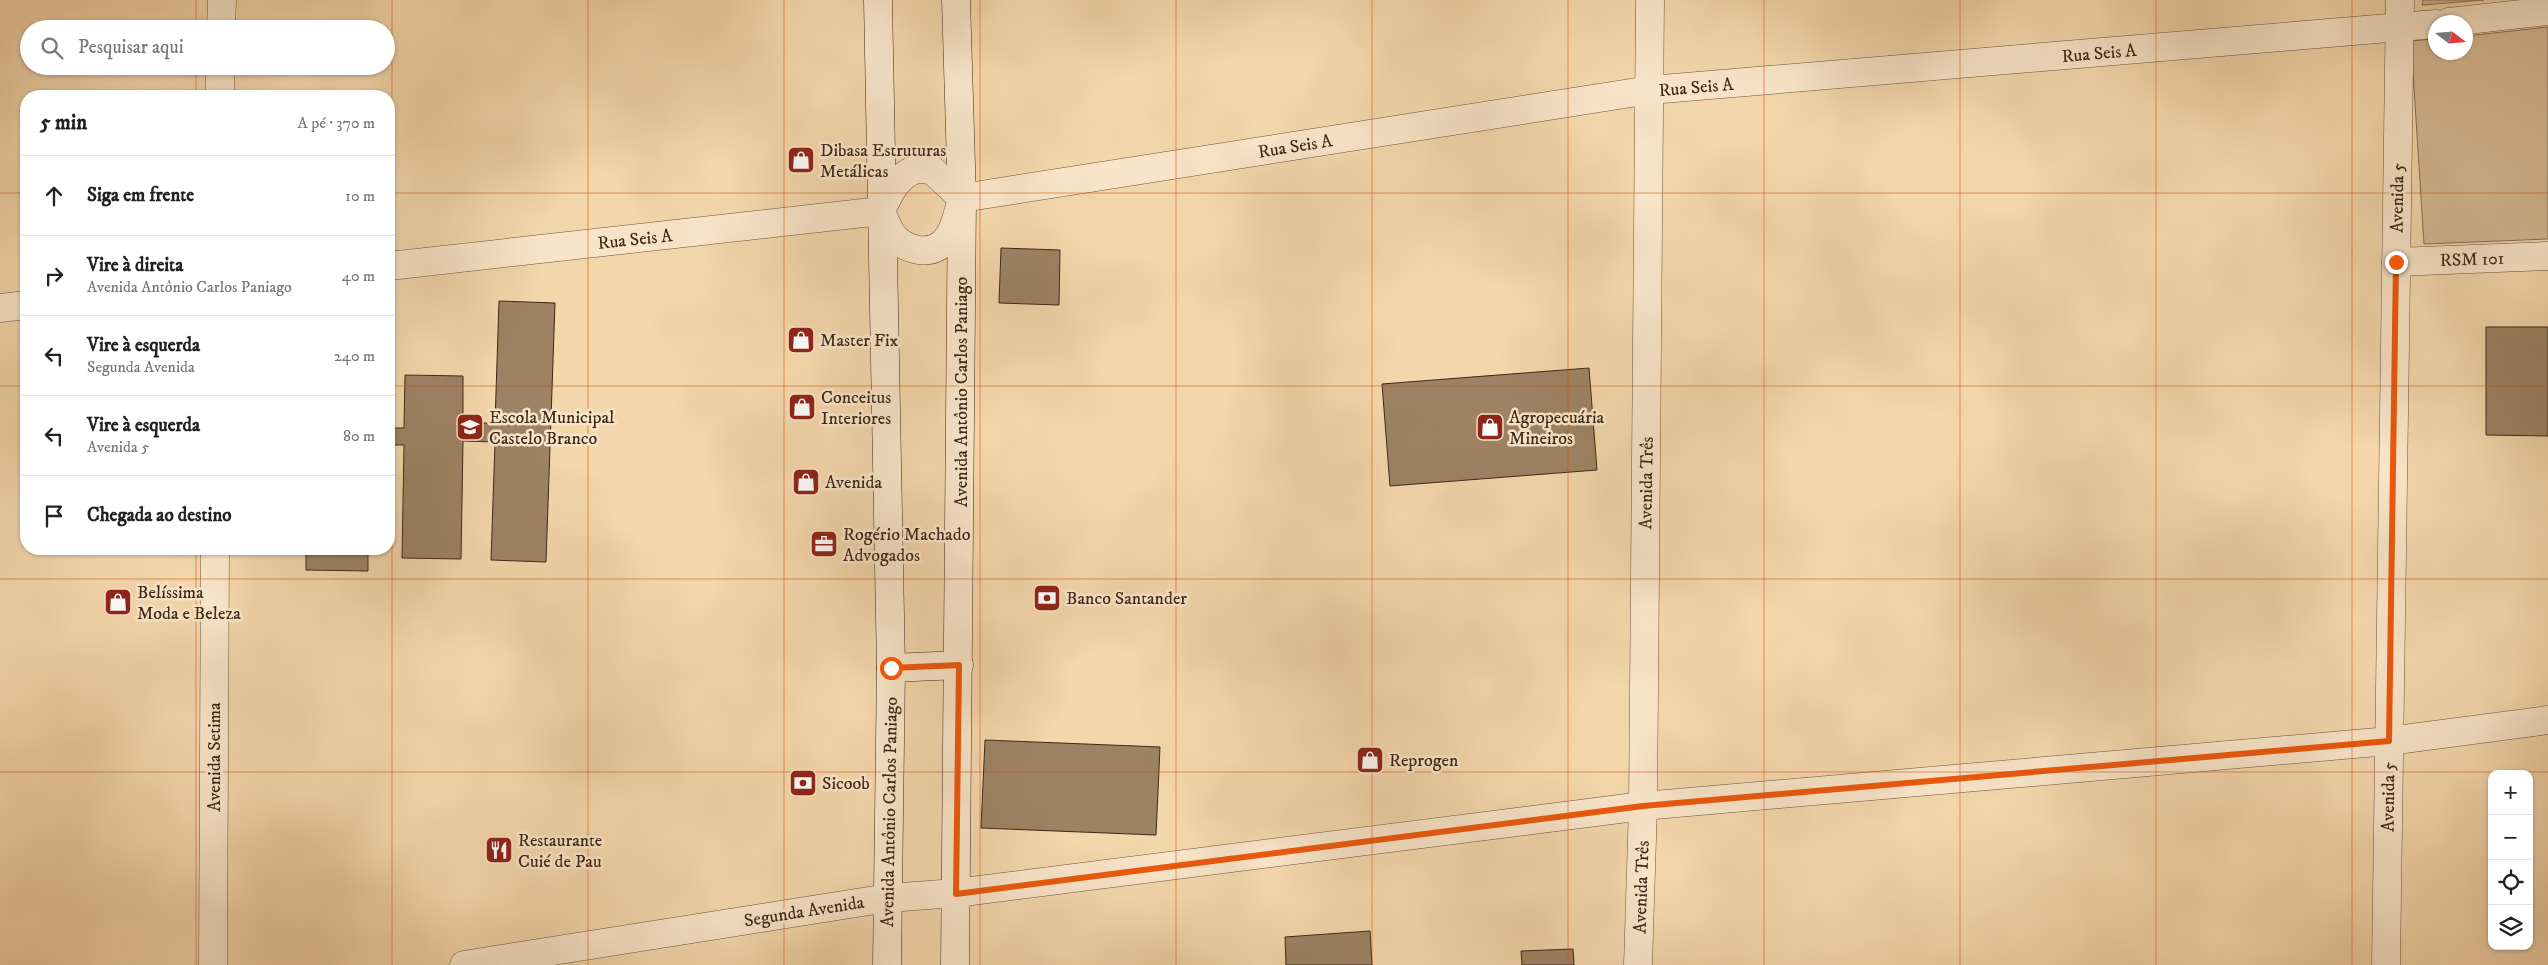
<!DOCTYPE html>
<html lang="pt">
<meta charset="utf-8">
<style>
body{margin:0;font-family:"IM FELL DW Pica",serif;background:#f6f6f6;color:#222}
.controls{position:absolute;right:15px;bottom:15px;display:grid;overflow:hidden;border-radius:10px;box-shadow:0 1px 4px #0004}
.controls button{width:45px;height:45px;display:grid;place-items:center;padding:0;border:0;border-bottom:1px solid #e0e0e0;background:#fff;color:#222;font:25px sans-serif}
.compass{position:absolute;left:2428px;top:15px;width:45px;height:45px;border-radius:50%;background:#fff;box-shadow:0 1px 4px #0004;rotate:106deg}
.stop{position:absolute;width:15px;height:15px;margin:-11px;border:4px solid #ea580c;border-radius:50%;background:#fff}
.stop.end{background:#ea580c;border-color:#fff;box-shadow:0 1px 5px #0008}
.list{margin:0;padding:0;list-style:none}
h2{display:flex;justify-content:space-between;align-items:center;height:65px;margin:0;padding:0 20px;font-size:21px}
h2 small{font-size:16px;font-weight:400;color:#767676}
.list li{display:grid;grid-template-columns:32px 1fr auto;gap:15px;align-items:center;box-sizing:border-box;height:80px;padding:0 20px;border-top:1px solid #e0e0e0}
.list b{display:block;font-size:19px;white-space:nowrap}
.list p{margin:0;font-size:16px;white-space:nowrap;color:#767676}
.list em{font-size:16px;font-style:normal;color:#767676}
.icon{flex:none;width:28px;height:28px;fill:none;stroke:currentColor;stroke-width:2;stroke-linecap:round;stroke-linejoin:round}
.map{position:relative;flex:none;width:2548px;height:965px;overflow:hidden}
.search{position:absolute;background:#fff;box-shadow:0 1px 4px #0004;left:20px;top:20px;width:375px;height:55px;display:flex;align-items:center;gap:12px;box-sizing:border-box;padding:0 18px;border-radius:28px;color:#767676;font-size:19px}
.panel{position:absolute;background:#fff;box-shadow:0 1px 4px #0004;left:20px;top:90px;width:375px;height:465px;border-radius:20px}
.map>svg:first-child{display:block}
</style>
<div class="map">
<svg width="2548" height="965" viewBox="0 0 2548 965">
<rect width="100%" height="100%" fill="#f4d6ab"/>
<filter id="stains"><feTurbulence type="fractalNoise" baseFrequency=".004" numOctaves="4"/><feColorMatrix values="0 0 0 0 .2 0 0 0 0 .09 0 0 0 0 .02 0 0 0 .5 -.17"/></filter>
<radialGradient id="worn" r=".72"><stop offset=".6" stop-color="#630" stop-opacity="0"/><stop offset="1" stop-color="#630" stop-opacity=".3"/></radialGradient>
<!-- green -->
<g fill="#d5b892" stroke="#8a7054">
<polygon points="2423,0 2484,0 2422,5"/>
<polygon points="2548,27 2548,239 2424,244 2411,41 2435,39 2436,52 2466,52 2466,36"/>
</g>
<!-- building -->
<g fill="#9d8264" stroke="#3e2817">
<polygon points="1001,248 1060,250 1059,305 999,303"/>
<polygon points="499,301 555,303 546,562 491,560 495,442 463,441 461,559 402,558 404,445 389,445 389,428 404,428 405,375 463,376 463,423 495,423"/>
<polygon points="2486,327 2548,327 2548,436 2486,435"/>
<polygon points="1589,368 1597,470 1390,486 1382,384"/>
<polygon points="306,549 368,549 368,571 306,570"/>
<polygon points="985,740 1160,747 1156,835 981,828"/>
<polygon points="1370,931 1372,965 1286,965 1285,937"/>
<polygon points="1573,949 1574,965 1522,965 1521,951"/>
</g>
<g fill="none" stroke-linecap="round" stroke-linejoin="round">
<!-- minor casing -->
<g stroke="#6c543c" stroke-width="29">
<g id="minor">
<polyline points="2449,22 2548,11"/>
<polyline points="221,29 222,0"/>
<polyline points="220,96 220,66"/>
<path d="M916,169l16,1 30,28c-4,15 -8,36 -20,46 -16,13 -41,4 -51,-11 -4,-7 -7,-15 -10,-22 9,-19 15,-34 35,-42z"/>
<polyline points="962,198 1650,90 2436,24"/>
<polyline points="2396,262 2548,256"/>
<polyline points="389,266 881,211"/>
<polyline points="0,308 26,305"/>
<polyline points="213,965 215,549"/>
<polyline points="464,965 888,898 956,893 1643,806 2389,741 2548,720"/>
<polyline points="1638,965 1643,806 1650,0"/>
<polyline points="2386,965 2400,0"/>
</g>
</g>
<!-- secondary casing -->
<g stroke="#3e2817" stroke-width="29">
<g id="secondary">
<polyline points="878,0 891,668 887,965"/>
<polyline points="891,668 959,665"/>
<polyline points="955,965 962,198 956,0"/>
</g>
</g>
<!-- minor -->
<use href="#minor" stroke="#f8e4c8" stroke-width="28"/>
<!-- secondary -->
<use href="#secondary" stroke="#f8e4c8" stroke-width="28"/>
</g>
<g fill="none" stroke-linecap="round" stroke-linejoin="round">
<!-- route -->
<polyline stroke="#ea580c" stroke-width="6" points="891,668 959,665 956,894 1643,806 2389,741 2396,262"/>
</g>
<!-- grid -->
<path fill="none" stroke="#ce520e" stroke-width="1" stroke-opacity="0.55" d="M196,0v29M392,0v965M588,0v965M784,0v965M980,0v965M1176,0v965M1372,0v965M1568,0v965M1764,0v965M1960,0v965M2156,0v965M2352,0v965M196,66v30M0,193h26M389,193h2159M0,386h26M389,386h2159M196,549v416M0,579h2548M0,772h2548"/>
<!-- icons -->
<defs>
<g id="shop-square" transform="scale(1.4375)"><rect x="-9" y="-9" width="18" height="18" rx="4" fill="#8f2418" stroke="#f8e4c8"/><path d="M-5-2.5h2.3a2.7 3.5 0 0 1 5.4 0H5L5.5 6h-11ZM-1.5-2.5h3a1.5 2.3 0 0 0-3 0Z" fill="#fff"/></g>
<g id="school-square" transform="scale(1.4375)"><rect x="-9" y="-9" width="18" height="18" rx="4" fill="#8f2418" stroke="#f8e4c8"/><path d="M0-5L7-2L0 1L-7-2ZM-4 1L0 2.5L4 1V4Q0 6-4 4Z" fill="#fff"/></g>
<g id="office-square" transform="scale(1.4375)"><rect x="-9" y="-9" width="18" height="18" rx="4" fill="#8f2418" stroke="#f8e4c8"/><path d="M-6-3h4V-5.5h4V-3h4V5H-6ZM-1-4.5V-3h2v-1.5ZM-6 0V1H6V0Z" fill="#fff"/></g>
<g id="bank-square" transform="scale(1.4375)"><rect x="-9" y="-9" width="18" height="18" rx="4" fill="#8f2418" stroke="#f8e4c8"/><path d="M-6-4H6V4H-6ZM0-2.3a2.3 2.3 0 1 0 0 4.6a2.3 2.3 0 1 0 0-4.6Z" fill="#fff"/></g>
<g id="restaurant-square" transform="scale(1.4375)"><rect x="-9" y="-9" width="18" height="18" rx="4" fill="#8f2418" stroke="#f8e4c8"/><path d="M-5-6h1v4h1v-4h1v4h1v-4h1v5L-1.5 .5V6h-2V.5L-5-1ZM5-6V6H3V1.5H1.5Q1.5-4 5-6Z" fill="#fff"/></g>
</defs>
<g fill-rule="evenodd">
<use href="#shop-square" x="801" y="160"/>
<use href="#shop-square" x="801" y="340"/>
<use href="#shop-square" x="802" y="407"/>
<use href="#school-square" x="470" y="427"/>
<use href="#shop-square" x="1490" y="427"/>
<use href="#shop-square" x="806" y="482"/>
<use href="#office-square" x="824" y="544"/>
<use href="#bank-square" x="1047" y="598"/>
<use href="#shop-square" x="118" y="602"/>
<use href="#shop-square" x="1370" y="760"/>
<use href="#bank-square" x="803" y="783"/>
<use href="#restaurant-square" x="499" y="850"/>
</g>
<g text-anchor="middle" stroke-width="5" stroke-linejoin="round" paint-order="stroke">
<!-- street labels -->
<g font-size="18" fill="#3e2817" stroke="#f8e4c8">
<text transform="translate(2099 53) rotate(-5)" y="6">Rua Seis A</text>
<text transform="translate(1696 87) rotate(-5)" y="6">Rua Seis A</text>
<text transform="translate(1295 146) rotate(-9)" y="6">Rua Seis A</text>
<text transform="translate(2397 198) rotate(-89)" y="6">Avenida 5</text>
<text transform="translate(635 239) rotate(-6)" y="6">Rua Seis A</text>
<text transform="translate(2472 259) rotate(-2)" y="6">RSM 101</text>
<text transform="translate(961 392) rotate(-90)" y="6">Avenida Antônio Carlos Paniago</text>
<text transform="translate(1646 483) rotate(-89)" y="6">Avenida Três</text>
<text transform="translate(214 757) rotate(-90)" y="6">Avenida Setima</text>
<text transform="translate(2388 797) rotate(-89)" y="6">Avenida 5</text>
<text transform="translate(889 812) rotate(-89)" y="6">Avenida Antônio Carlos Paniago</text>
<text transform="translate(1641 887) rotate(-88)" y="6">Avenida Três</text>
<text transform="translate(804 911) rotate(-9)" y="6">Segunda Avenida</text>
</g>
<!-- poi labels -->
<g font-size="18" fill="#3e2817" stroke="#f8e4c8" text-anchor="start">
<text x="820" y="156">Dibasa Estruturas<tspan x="820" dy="21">Metálicas</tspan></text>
<text x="820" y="346">Master Fix</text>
<text x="821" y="403">Conceitus<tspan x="821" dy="21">Interiores</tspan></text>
<text x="489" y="423">Escola Municipal<tspan x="489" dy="21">Castelo Branco</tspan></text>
<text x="1509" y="423">Agropecuária<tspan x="1509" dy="21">Mineiros</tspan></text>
<text x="825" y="488">Avenida</text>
<text x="843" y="540">Rogério Machado<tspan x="843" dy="21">Advogados</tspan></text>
<text x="137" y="598">Belíssima<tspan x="137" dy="21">Moda e Beleza</tspan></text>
<text x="1066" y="604">Banco Santander</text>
<text x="1389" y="766">Reprogen</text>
<text x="822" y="789">Sicoob</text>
<text x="518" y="846">Restaurante<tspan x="518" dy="21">Cuié de Pau</tspan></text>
</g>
</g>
<rect width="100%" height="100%" filter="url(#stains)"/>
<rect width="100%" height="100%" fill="url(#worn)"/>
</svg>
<div class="controls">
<button>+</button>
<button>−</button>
<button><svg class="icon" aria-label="locate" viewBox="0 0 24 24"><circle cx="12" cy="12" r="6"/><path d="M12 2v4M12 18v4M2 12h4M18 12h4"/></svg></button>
<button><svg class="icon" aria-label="layers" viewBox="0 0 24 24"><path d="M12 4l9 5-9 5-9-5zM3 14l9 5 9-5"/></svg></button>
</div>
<svg class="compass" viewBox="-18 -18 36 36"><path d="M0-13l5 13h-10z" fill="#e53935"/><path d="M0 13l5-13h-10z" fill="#767676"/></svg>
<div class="stop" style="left:891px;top:668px"></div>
<div class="stop end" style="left:2396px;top:262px"></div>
<div class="search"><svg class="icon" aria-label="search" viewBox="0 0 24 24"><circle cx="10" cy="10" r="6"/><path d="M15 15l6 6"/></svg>Pesquisar aqui</div>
<section class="panel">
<h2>5 min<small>A pé · 370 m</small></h2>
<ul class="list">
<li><svg class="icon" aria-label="ahead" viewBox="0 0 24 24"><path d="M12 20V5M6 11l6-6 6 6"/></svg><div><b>Siga em frente</b></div><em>10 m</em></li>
<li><svg class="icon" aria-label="right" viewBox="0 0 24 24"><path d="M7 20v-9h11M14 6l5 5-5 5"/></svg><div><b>Vire à direita</b><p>Avenida Antônio Carlos Paniago</p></div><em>40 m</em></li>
<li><svg class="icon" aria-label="left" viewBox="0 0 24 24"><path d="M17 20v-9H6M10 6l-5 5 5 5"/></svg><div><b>Vire à esquerda</b><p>Segunda Avenida</p></div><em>240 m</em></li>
<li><svg class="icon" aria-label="left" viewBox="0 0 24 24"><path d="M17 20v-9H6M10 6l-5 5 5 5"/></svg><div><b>Vire à esquerda</b><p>Avenida 5</p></div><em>80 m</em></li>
<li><svg class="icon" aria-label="arrive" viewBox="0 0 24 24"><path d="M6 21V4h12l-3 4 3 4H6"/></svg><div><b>Chegada ao destino</b></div></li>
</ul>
</section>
</div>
